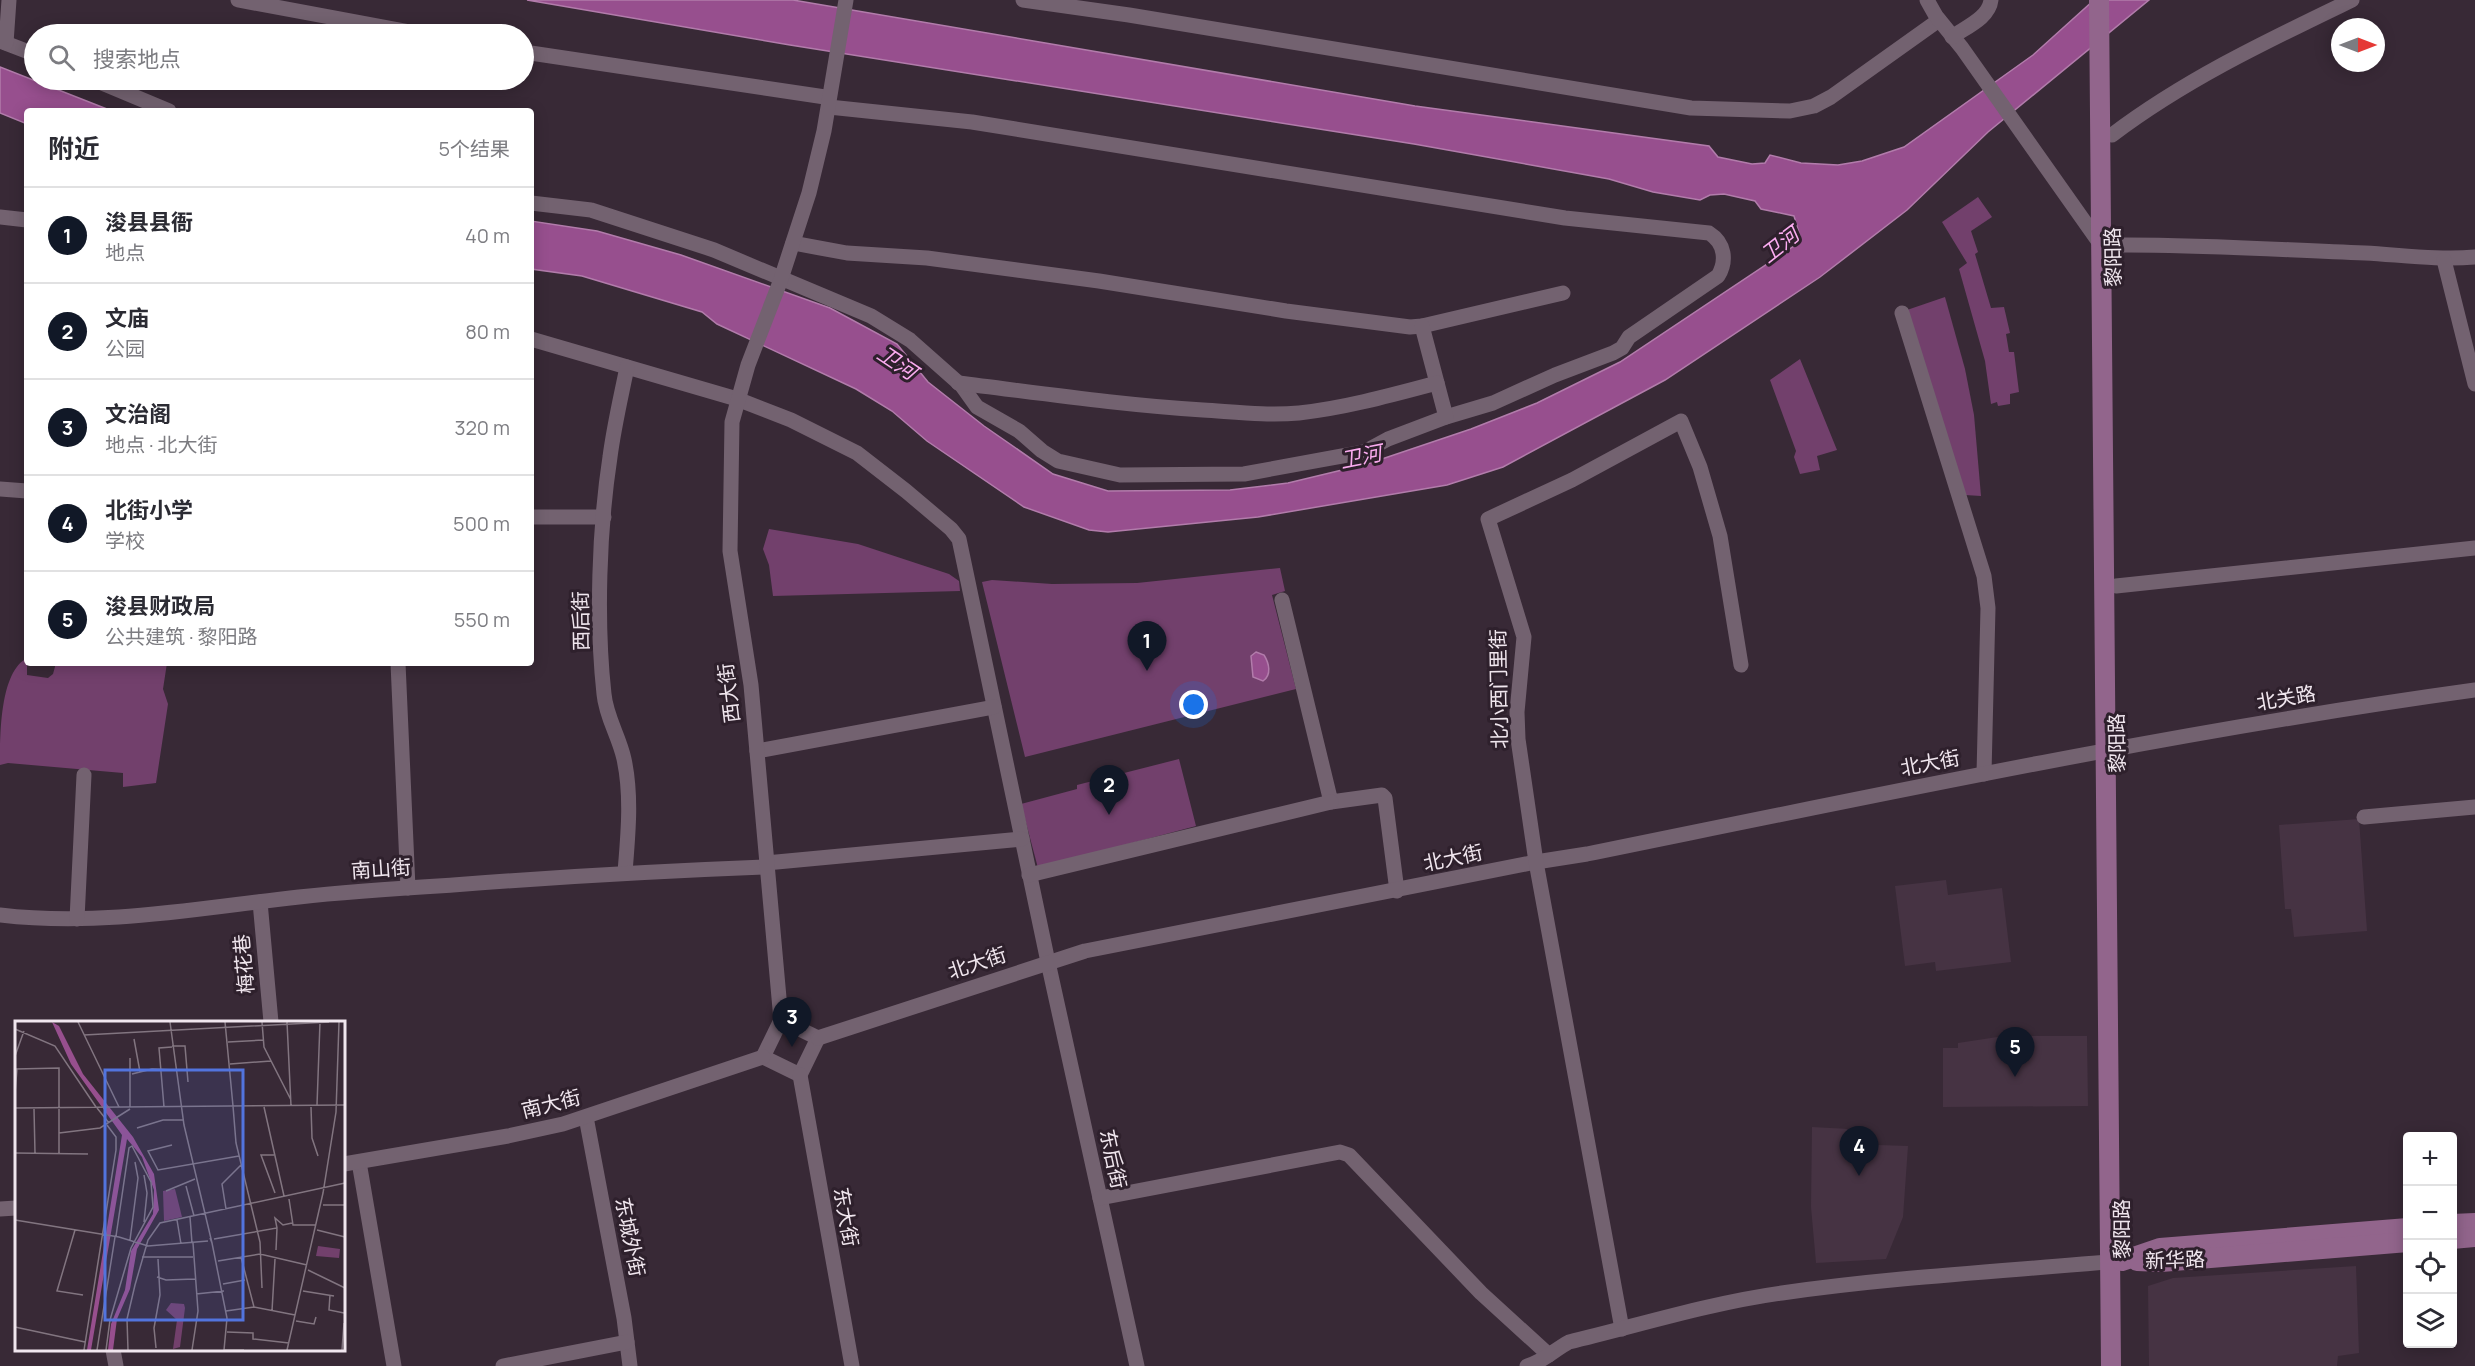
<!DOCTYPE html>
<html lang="zh">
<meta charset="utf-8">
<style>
body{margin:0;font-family:Manrope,"Noto Sans SC",sans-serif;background:#f7f7f7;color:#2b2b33}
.controls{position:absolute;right:18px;bottom:18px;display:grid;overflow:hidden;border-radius:6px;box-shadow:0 3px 15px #0003}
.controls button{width:54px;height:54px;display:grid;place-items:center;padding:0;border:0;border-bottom:2px solid #e1e1e2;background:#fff;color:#2b2b33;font:30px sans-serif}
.compass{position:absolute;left:2331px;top:18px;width:54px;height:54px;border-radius:50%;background:#fff;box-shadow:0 3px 15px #0003;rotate:90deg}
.you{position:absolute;left:1194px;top:705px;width:21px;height:21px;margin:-15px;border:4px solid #fff;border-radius:50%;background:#1a73e8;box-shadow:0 0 0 9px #1a73e833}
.badge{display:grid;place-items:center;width:39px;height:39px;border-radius:50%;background:#111827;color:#fff;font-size:20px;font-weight:700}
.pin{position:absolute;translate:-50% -50px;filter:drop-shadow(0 2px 3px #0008)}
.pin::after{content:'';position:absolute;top:32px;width:21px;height:18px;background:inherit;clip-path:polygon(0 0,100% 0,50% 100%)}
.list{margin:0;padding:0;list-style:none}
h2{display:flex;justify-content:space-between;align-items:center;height:78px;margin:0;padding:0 24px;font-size:26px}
h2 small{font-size:20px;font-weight:400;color:#7c7c81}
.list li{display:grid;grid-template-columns:39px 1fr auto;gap:18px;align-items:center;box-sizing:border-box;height:96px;padding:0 24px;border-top:2px solid #e1e1e2}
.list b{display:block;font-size:22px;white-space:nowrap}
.list p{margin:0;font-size:20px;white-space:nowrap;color:#7c7c81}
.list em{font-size:20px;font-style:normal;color:#7c7c81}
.icon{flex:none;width:33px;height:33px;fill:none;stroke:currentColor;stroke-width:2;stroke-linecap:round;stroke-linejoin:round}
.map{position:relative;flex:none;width:2475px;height:1366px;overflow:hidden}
.search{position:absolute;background:#fff;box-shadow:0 3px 15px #0003;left:24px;top:24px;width:510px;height:66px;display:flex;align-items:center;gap:15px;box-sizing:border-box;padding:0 21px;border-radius:33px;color:#7c7c81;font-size:22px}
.panel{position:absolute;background:#fff;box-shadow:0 3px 15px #0003;left:24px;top:108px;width:510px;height:558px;border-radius:6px}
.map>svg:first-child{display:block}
</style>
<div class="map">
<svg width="2475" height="1366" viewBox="0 0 2475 1366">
<rect width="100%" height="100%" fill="#382936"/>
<!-- built -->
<g fill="#463343">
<polygon points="2359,819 2367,931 2294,937 2291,909 2285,909 2279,825"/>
<polygon points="1946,880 1948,895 2002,888 2011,962 1936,971 1935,962 1905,966 1895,886"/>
<polygon points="2004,1036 2087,1036 2088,1106 1943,1107 1943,1048 1958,1048 1958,1043"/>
<polygon points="1812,1127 1849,1129 1849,1144 1908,1146 1903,1217 1886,1259 1816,1263 1811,1207"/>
<polygon points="2356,1266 2359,1353 2338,1356 2337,1366 2149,1366 2148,1286 2173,1278"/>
</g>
<!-- green -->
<g fill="#72406c">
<polygon points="1978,197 1992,217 1971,231 1978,252 1975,254 1991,308 2004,307 2010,333 2006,334 2009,352 2014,352 2019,392 2010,394 2010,404 1998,406 1997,402 1991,404 1985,361 1959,269 1967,263 1942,222"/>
<polygon points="1945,297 1965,369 1974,415 1981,496 1965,495 1907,310"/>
<polygon points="1800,359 1837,450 1817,456 1820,470 1800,474 1794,457 1796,451 1770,380"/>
<polygon points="769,529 858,544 949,574 959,581 960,591 773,596 769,565 763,549"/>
<polygon points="1280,568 1285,591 1272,595 1296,689 1025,757 982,582 992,580 1052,584 1137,583"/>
<path d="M27,658v17l21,3 5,-4 3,-11h111l-4,26 5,15 -12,79 -33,4v-14l-115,-10 -8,2c0,-31 0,-93 27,-107z"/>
<polygon points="1179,759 1196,826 1038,868 1021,804 1077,789 1077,785"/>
</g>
<!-- water -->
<g fill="#974f8e" stroke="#b27cab" stroke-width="1.5">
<polygon points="527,0 793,0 1415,106 1709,146 1718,157 1752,164 1765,163 1770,155 1801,163 1838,165 1862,161 1904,147 2033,55 2094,0 2149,0 1988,132 1907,210 1820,277 1665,380 1503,467 1447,485 1258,517 1108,532 1089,530 1024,507 927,441 892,411 856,389 717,324 702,312 582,276 531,269 531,221 597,231 681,255 830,308 897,344 928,382 984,426 1053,474 1108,491 1230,490 1288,483 1367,464 1471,429 1537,403 1620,362 1797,244 1801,240 1794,216 1761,209 1755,201 1724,194 1710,195 1700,200 1653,192 1609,179 1414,144 790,45"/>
<polygon points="0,67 112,111 27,111 27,124 0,113"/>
<path d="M1256,652l8,3c5,8 8,20 -1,26l-10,-4 -2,-21z"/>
</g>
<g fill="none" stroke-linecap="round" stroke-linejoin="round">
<!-- minor -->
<g stroke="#736270" stroke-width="15">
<polyline points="238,0 421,34"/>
<polyline points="1023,0 1129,15 1691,108 1790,111 1814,106 1831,97 1939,20"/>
<polyline points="1927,0 1936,16 1962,48 2101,245"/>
<path d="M1952,37c14,-10 37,-19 39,-37"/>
<polyline points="0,41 34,54"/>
<polyline points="6,43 9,0"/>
<polyline points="524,52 825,97"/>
<polyline points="95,80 169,111"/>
<path d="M2112,135c74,-56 157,-95 240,-135"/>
<path d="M531,203l60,7 123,40 157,66 39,24 52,46 15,21 42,24 23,20 16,10 62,14 124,-1 120,-22 24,-13 58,-22 47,-14 62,-28 58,-22 9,-5 7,-11 89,-61c9,-15 7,-33 -9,-43l-144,-15 -593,-96 -143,-15"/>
<polyline points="0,217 27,220"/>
<polyline points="793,243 847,253 927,258 1099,281 1286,311 1410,327 1422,326 1563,293"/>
<path d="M2113,245c84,-1 168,5 252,8 37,2 73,7 110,4"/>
<polyline points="2444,260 2475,384"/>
<polyline points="1902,313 1984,576 1988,608 1984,774"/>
<polyline points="1422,326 1446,417"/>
<polyline points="531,339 737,399 791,420 857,453 906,491 951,529 959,539 1048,962 1137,1366"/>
<path d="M958,383c82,10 163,22 245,27 32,2 64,6 96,3 46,-5 93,-18 138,-30"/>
<polyline points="0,489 27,491"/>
<polyline points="531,517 604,517"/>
<polyline points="2116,586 2475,548"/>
<polyline points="1282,600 1331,802 1382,795 1385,798 1397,891"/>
<polyline points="398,663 408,888"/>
<polyline points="757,751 994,707"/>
<polyline points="2364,817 2475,807"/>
<polyline points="766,863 1022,839"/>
<path d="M625,872c3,-37 7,-76 -1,-113 -5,-23 -18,-42 -20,-65 -8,-73 -5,-165 6,-237 4,-31 11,-60 17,-90"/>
<polyline points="1029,875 1331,802"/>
<polyline points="260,902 271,1022"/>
<path d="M0,915c101,12 199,-7 299,-18 51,-6 103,-9 154,-12 105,-8 209,-14 314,-18"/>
<polyline points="77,919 84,775"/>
<polyline points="781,1020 751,685 730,551 732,422 748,365 780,282 809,193 824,131 846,0"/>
<polygon points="781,1020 818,1038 800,1075 763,1057"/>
<path d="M818,1038l267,-87 451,-89 51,-8c295,-60 590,-123 888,-164"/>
<polyline points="800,1075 852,1366"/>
<polyline points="586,1117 624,1318 630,1366"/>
<polyline points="359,1162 394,1366"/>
<polyline points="344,1164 508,1136 563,1124 763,1057"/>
<polyline points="1100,1198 1340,1152 1349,1155 1481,1293 1549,1355"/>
<polyline points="0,1209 16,1208"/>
<polyline points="1622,1329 1536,862 1518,739 1517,712 1524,637 1488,519 1572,480 1681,421 1700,467 1720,536 1741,665"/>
<polyline points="113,1350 116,1366"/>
<polyline points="503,1366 627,1342"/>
<path d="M1527,1366c16,-4 27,-16 42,-24 71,-17 141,-39 213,-49 112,-16 225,-22 337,-32"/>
</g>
<!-- major -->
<g stroke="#92658c" stroke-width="20">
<polyline points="2099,0 2111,1366"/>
<polyline points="2452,1224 2475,1223"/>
<polyline points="2452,1239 2475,1237"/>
<polyline points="2122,1261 2160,1248 2408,1228"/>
<polyline points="2137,1261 2161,1262 2408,1242"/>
</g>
</g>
<g text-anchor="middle" stroke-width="6" stroke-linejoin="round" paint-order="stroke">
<!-- street labels -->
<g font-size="20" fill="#f0e6ee" stroke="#2e202c">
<text transform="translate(2113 257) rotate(-91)" y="7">黎阳路</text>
<text transform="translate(581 621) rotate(-91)" y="7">西后街</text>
<text transform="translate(1499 689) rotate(-91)" y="7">北小西门里街</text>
<text transform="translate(729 693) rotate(-97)" y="7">西大街</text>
<text transform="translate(2286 698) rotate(-10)" y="7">北关路</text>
<text transform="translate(2117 743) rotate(-91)" y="7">黎阳路</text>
<text transform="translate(1930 763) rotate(-11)" y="7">北大街</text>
<text transform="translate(1453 858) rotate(-12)" y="7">北大街</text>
<text transform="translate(381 869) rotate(-4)" y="7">南山街</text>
<text transform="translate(977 963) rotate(-18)" y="7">北大街</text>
<text transform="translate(244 964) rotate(-95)" y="7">梅花巷</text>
<text transform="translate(551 1104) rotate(-14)" y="7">南大街</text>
<text transform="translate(1113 1159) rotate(78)" y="7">东后街</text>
<text transform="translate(846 1217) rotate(80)" y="7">东大街</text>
<text transform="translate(2122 1229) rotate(-90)" y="7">黎阳路</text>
<text transform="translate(630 1237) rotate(79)" y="7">东城外街</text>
<text transform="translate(2175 1260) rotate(-2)" y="7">新华路</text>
</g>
<!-- water labels -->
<g font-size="21" font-style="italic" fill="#fbacf0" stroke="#2e202c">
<text transform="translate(1780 245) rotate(-38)" y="7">卫河</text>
<text transform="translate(897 363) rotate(34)" y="7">卫河</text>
<text transform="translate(1361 457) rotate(-11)" y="7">卫河</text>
</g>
</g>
<!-- overview -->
<g transform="translate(15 1021)">
<rect width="330" height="330" fill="#382936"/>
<path d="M160,168l7,28 -18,4 -1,-30zM303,225l22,3 -1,9 -23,-2zM156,282l13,1 1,4 -5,39 -7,2 4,-29 -11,-10z" fill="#72406c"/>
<path d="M37,1l7,4 24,48 50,63 21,37 5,36 -22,39 -7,40 -13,30 -4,31h-5l3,-26 14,-34 6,-39 22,-37 1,-24 -12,-33 -15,-18 -36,211h-4l35,-215 -51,-71z" fill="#974f8e"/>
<path fill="none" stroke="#827580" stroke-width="1.5" d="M63,1l41,85M155,1l14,103 28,118 -2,-5M210,1l8,84M247,1l2,25 27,53M272,1l4,84M0,8l40,17 41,61M69,14l245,-13M119,18l6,33M213,21l35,-2M157,25h13l3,36M0,35l9,-25M215,43l41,-3M0,48l44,-1v40M117,53l20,-5 23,1M0,72l2,-24M302,84l3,-83M218,85l3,37 24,99 2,46M115,86v-49M149,86l-5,-59 13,-1M249,86l20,89M296,86l1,31 6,18M0,87l330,-3M82,87l12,15M19,88l1,44M44,88v45M122,107l26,-8h20M44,112l41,-5 30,-19M157,124l-24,6 10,19 81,-14M0,132l73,1M259,134h-13l14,38M129,154l3,18 -3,29M171,165l8,30M151,170l29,-12M274,178l4,26h23M308,184h22M211,188l-4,-25 20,-20M175,196l2,26M0,199l104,17 29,9 60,-5M162,199l4,24M60,209l-18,61 26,4M302,209l28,7M199,218l63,-11 -2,-10 8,7 9,-2M115,219l8,-62 -3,-16M197,222l15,75 -3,32M261,229l1,-22M127,236h51M226,236l13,50M203,240l42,-7 47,11M293,249l37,18M142,256l9,3 29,-1M208,263l22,-4M288,270l31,5M181,273l28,-3M315,274l-1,15 15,3M211,290l28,-4 41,8M257,290l3,-52M281,300l18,3 2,-7M0,306l70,15M212,311l26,1v6l36,4M141,327l-2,-20 6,-33 -2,-36M69,329l32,-200v-13l-9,-12M82,329l18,-113M91,329l4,-30 21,-72 22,-41 -2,-25 -19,-36 -3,2 -13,88M113,329l-1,-31 8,-34 13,-45 12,-17 185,-40M177,329l6,-39 -5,-68M209,329h20M272,329l36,-157 13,-81 3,-90M327,329l2,-27"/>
<path fill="#5274de" fill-opacity="0.15" stroke="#5274de" stroke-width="3" d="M90,49h138v250h-138z"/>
<rect width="330" height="330" fill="none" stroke="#f0e6ee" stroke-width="3"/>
</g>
</svg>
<div class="controls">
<button>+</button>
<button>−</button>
<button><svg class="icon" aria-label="locate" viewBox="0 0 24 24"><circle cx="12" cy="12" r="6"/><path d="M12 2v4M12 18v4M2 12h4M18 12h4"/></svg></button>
<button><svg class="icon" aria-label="layers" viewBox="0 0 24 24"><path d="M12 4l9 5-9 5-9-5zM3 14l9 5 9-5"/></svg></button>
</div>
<svg class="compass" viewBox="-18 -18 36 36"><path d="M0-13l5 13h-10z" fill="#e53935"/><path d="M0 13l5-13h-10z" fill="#7c7c81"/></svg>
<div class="you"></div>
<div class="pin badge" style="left:1147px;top:671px">1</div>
<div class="pin badge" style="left:1109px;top:815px">2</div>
<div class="pin badge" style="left:792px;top:1047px">3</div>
<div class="pin badge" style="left:1859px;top:1176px">4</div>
<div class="pin badge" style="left:2015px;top:1077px">5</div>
<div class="search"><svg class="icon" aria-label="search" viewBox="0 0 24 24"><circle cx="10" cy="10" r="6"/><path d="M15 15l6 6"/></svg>搜索地点</div>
<section class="panel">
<h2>附近<small>5个结果</small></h2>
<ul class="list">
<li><span class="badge">1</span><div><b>浚县县衙</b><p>地点</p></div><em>40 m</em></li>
<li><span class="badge">2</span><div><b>文庙</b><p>公园</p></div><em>80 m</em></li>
<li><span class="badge">3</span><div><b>文治阁</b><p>地点 · 北大街</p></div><em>320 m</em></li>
<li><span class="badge">4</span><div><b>北街小学</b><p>学校</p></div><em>500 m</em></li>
<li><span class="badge">5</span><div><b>浚县财政局</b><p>公共建筑 · 黎阳路</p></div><em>550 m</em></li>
</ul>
</section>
</div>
